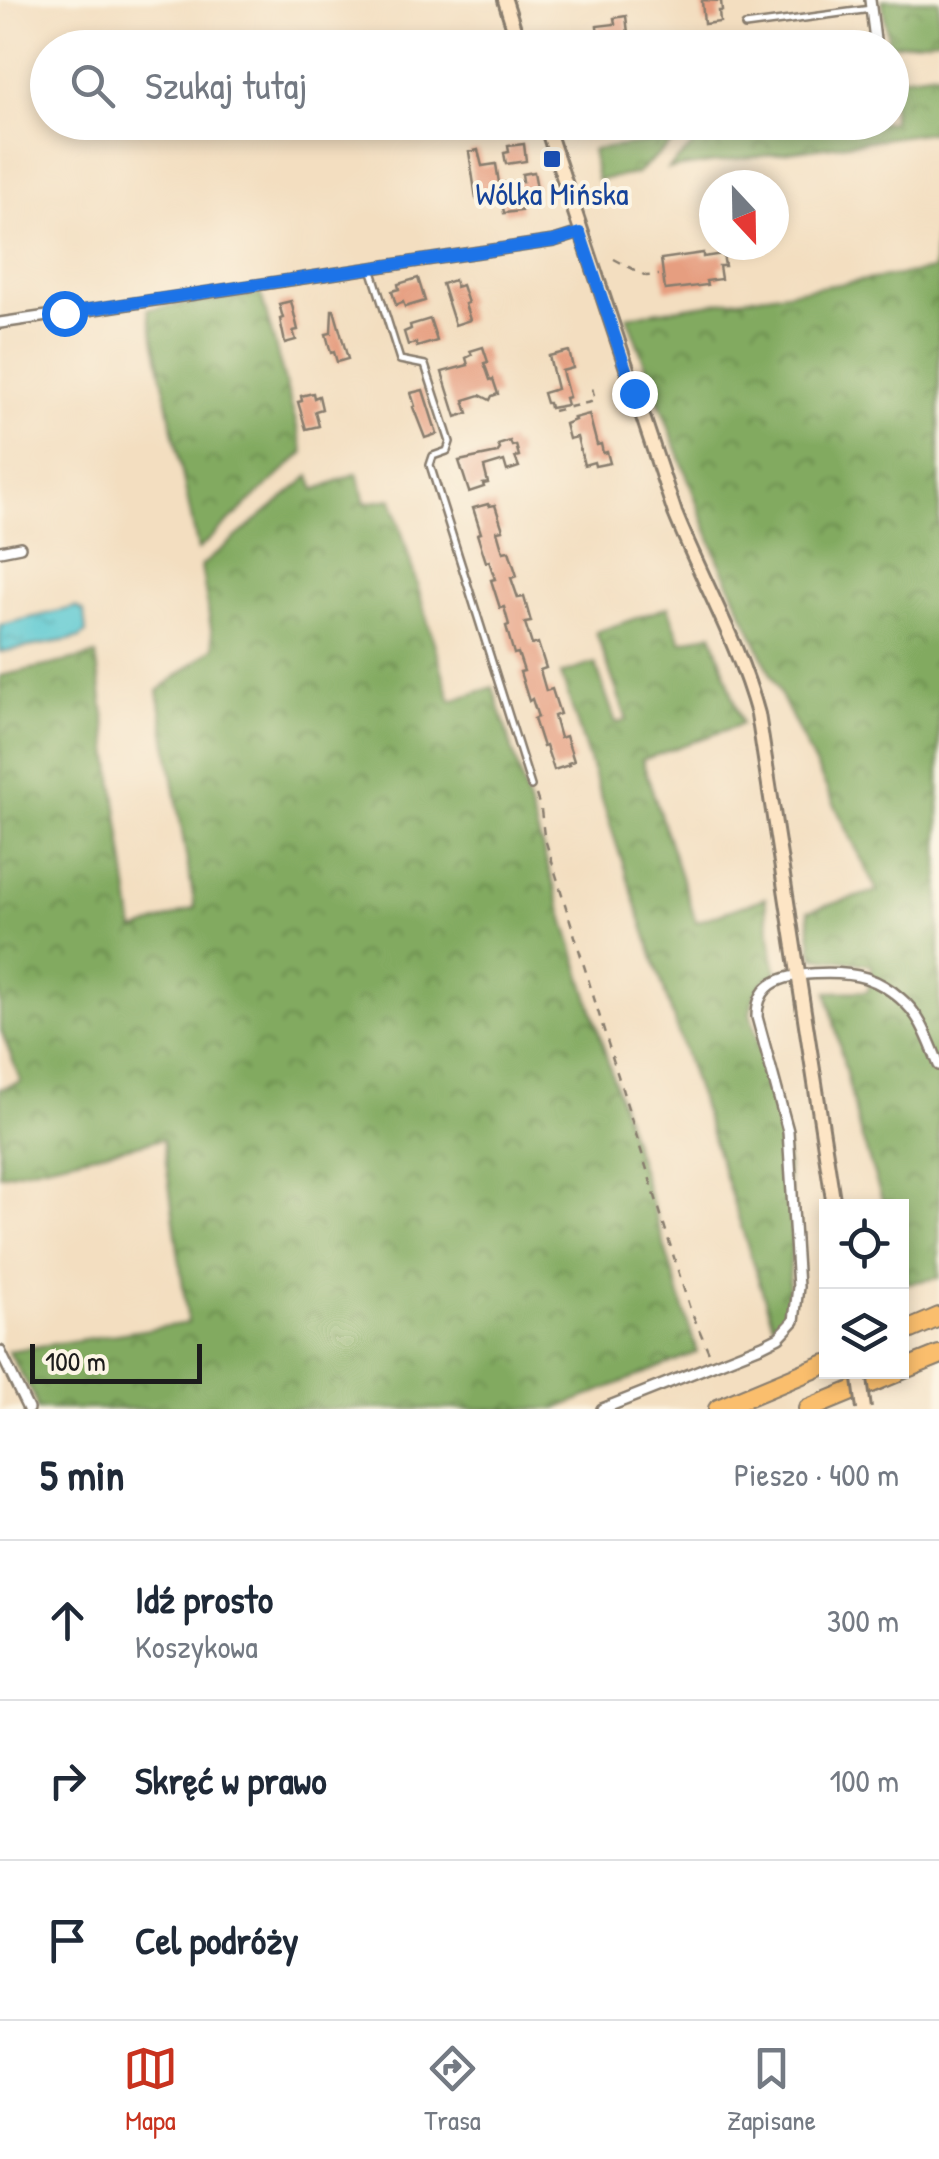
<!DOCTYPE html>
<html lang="pl">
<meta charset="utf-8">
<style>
body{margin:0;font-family:"Patrick Hand",sans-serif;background:#f6f6f7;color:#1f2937}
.controls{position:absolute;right:30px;bottom:30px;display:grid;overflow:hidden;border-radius:0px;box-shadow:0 5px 15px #0003}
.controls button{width:90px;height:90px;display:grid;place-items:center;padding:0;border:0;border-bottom:2px solid #e0e1e3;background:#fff;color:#1f2937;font:50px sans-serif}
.compass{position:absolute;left:699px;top:170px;width:90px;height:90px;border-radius:50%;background:#fff;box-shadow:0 5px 15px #0003;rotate:158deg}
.scale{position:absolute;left:30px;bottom:25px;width:172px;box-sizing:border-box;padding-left:10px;border:5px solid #1c1c1c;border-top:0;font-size:28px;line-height:35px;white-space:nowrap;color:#1c1c1c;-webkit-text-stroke:8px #fcf5e5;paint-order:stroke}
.stop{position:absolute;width:30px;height:30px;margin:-22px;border:8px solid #1a73e8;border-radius:50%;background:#fff}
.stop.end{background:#1a73e8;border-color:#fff;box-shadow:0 2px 10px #0008}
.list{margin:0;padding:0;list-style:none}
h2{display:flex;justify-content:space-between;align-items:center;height:130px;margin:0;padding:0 40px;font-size:42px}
h2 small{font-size:32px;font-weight:400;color:#747a83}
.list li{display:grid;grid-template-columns:65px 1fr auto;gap:30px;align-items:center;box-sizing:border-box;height:160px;padding:0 40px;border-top:2px solid #e0e1e3}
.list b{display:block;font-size:38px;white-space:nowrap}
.list p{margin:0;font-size:32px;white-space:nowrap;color:#747a83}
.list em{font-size:32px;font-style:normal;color:#747a83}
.icon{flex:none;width:55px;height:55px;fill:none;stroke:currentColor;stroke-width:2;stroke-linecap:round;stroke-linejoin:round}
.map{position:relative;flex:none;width:939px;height:1409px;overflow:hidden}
.search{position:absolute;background:#fff;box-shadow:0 5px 15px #0003;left:30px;right:30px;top:30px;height:110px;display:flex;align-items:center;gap:25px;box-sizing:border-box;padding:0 35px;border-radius:55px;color:#747a83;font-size:38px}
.sheet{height:610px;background:#fff}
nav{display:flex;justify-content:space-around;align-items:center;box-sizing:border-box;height:140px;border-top:2px solid #e0e1e3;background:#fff;font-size:28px;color:#747a83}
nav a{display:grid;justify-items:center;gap:5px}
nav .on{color:#c8321e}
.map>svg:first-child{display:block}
</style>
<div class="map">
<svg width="939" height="1409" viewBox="0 0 939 1409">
<defs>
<pattern id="forest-crowns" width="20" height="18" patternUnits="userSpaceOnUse" patternTransform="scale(2.5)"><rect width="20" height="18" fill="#82aa60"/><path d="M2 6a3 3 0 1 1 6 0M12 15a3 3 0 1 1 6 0" fill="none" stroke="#6a8a4e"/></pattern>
<pattern id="water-ripples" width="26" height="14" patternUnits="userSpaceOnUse" patternTransform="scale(2.5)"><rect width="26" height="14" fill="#5cc9d2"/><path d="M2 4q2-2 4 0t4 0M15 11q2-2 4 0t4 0" fill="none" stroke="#4facb4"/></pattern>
</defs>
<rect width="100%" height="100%" fill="#fcf5e5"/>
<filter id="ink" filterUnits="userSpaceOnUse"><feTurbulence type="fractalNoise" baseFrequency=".01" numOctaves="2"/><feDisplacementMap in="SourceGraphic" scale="20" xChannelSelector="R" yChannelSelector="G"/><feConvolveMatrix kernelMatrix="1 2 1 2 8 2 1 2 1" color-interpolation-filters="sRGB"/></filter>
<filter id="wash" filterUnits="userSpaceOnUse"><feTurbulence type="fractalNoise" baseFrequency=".0048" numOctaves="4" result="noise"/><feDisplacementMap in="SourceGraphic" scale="40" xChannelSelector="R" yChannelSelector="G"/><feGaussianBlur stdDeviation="2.25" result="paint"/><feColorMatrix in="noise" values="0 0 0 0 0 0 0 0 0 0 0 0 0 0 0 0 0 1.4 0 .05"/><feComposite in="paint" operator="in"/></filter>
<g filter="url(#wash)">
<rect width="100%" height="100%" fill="#f3dec0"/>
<!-- forest -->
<g fill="url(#forest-crowns)" stroke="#4f633e" stroke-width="2.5">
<polygon points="882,0 939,0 939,39 889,45"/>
<polygon points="939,72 939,131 668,169 705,134 752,127 752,123 892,122 892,78"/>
<polygon points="678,138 636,174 597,180 592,150"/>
<polygon points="939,174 939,1278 908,1283 902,1262 902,1206 884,1206 859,1129 827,992 868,991 872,965 813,957 808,911 877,891 775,683 718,559 627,316 933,270"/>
<polygon points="261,294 304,452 198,550 148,309"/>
<polygon points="357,473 365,503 392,499 451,701 493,687 697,1352 556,1409 37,1409 34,1396 8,1351 188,1323 163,1139 0,1175 0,1089 21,1082 0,1028 0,676 96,655 134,931 195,908 158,691 214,647 201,566 310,476 315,490"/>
<polygon points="668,607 681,642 712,633 742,724 642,760 696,922 765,898 773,957 777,973 766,980 755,993 750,1013 785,1135 792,1243 787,1306 782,1316 773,1324 561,674 595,663 616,723 627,720 596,632"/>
</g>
<!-- water -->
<polygon fill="url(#water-ripples)" stroke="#3c7277" stroke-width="2.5" points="76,607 84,612 86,633 80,638 0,652 0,625"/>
<g id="blocks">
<!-- building -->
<g fill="#e69e80">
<polygon points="704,0 721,1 722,11 719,11 720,22 704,24 702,1"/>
<polygon points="626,16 628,33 598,38 597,26 615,24 614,18"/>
<polygon points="524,144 526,161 506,164 504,153 509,152 508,146"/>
<polygon points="478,150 482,166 496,164 499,183 523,181 522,174 534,172 537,188 520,191 521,211 504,213 501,194 476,198 469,152"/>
<polygon points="703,253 703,257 723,254 725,266 719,266 721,279 706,281 707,285 665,290 661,259"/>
<polygon points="418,278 425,301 405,307 403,302 396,305 392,291 399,289 398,284"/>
<polygon points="454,280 456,287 462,285 468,303 465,304 470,320 455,325 442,284"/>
<polygon points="291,301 298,330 293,331 296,340 285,343 280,319 283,318 279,304"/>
<polygon points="332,310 334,310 348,359 337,362 334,352 331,353 326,334 331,333"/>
<polygon points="430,319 437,341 417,347 416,343 408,345 404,332 411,329 410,325"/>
<polygon points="483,347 488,362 484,363 487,371 490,380 493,379 498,394 492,396 490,400 480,395 464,400 468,413 456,417 442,372 468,365 466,358 472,355 470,351"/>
<polygon points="569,351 573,368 562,371 569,397 565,398 567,405 550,408 549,403 546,403 543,393 557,389 549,356"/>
<polygon points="423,390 437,434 425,438 413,407 415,406 411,393"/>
<polygon points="313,393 314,398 319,396 322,409 315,411 319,426 306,429 298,402 302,401 301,396"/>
<polygon points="589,414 597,445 601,444 603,453 607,452 610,463 595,466 594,462 584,465 577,437 569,439 565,424 575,420 574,418"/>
<polygon points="510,441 512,446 516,445 519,456 515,457 519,467 507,471 504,461 484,467 488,483 483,484 484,487 469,492 459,461 497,453 500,449 498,445"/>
<polygon points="488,504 489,506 495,505 503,530 497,531 503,552 509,551 517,576 511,578 518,598 524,597 531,622 525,623 532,645 538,643 546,668 540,670 546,691 552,689 560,714 554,716 555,720 560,738 566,736 574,761 568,763 569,765 554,770 546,746 543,747 534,719 538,717 532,699 529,701 520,672 524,671 518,653 514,654 506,626 509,625 504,607 500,608 491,580 495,579 489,561 486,562 477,534 481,533 473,508"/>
</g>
</g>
</g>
<g filter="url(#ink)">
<use href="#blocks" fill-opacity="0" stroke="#887d6e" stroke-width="2.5"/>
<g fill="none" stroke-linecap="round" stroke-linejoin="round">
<!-- lane casing -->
<g stroke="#887d6e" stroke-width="10">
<g id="lane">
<polyline points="745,26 871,9"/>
<polyline points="371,268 400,360 425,365 450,442 447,451 433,456 430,465 531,786"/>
</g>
</g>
<!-- street casing -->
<g stroke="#887d6e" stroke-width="14">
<g id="street">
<polyline points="870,0 876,48"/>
<polyline points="0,323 554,241 580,233"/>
<polyline points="0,551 20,547"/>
<polyline points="0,1351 28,1409"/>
<path d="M602,1409l161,-64 16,-8 15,-16 4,-34 -10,-156 -31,-114c0,-10 2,-21 10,-29 18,-18 76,-17 99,-10 12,4 24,11 34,20 21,17 29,43 39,67"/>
</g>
</g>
<!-- secondary casing -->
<g stroke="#887d6e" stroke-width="18">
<g id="secondary">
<polyline points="505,0 520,48"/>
<path d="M545,122l130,391c27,67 64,131 83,201l76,492"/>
</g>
</g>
<!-- highway casing -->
<g stroke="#887d6e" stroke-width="22">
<g id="highway">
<polyline points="902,1333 939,1317"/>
<polyline points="902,1370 939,1355"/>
<polyline points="718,1409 826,1364"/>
<polyline points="808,1409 898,1372"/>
</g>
</g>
<!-- path -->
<g stroke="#887d6e" stroke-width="2.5" stroke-dasharray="8 8" stroke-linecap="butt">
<polyline points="614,259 646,276 659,275"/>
<polyline points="553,411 595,401 592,387"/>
<polyline points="536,795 541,810 544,836 689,1306 710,1355"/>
</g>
<!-- lane -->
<use href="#lane" stroke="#fff" stroke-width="5"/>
<!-- street -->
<use href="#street" stroke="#fff" stroke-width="9"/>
<!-- secondary -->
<use href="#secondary" stroke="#fde5c5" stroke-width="12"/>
<!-- highway -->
<use href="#highway" stroke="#fabe6d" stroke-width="18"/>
<!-- secondary-bridge casing -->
<g stroke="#887d6e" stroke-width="18" stroke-linecap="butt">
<polyline id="secondary-bridge" points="859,1372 864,1409"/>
</g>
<!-- secondary-bridge -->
<use href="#secondary-bridge" stroke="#fde5c5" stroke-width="12"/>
</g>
</g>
<g fill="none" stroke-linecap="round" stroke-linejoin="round" filter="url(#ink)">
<!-- route -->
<polyline stroke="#1a73e8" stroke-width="12" points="64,313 554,241 580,233 634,393"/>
</g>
<!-- markers -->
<rect fill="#1a4fb4" stroke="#fcf5e5" stroke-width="4" x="542" y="149" width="20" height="20" rx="5"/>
<g text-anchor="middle" stroke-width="8" stroke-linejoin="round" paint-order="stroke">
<!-- transit labels -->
<g font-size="32" fill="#164399" stroke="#fcf5e5">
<text x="552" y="205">Wólka Mińska</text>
</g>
</g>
</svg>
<div class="controls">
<button><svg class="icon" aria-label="locate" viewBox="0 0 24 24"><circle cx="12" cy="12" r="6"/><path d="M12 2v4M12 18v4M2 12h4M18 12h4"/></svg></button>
<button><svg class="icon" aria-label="layers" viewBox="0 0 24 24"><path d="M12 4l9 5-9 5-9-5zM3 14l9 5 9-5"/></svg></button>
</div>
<svg class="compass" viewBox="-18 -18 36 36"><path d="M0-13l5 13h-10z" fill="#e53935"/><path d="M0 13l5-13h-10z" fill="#747a83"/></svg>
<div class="scale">100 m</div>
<div class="stop" style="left:64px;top:313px"></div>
<div class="stop end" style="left:634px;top:393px"></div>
<div class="search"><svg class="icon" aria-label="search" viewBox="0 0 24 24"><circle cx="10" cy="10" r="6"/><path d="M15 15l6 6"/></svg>Szukaj tutaj</div>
</div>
<section class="sheet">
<h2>5 min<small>Pieszo · 400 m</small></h2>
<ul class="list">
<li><svg class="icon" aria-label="ahead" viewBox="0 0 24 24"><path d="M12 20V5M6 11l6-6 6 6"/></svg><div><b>Idź prosto</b><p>Koszykowa</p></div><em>300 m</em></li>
<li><svg class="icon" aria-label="right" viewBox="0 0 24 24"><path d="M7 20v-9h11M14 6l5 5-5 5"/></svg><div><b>Skręć w prawo</b></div><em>100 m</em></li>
<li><svg class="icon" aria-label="arrive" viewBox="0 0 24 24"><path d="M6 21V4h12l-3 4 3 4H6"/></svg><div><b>Cel podróży</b></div></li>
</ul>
</section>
<nav>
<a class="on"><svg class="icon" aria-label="map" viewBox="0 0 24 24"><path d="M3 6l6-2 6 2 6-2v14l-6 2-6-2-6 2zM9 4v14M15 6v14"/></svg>Mapa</a>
<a><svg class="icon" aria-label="directions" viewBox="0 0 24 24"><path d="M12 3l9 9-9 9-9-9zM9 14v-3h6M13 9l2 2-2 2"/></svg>Trasa</a>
<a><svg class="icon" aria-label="saved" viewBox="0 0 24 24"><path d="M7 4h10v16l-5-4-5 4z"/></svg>Zapisane</a>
</nav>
